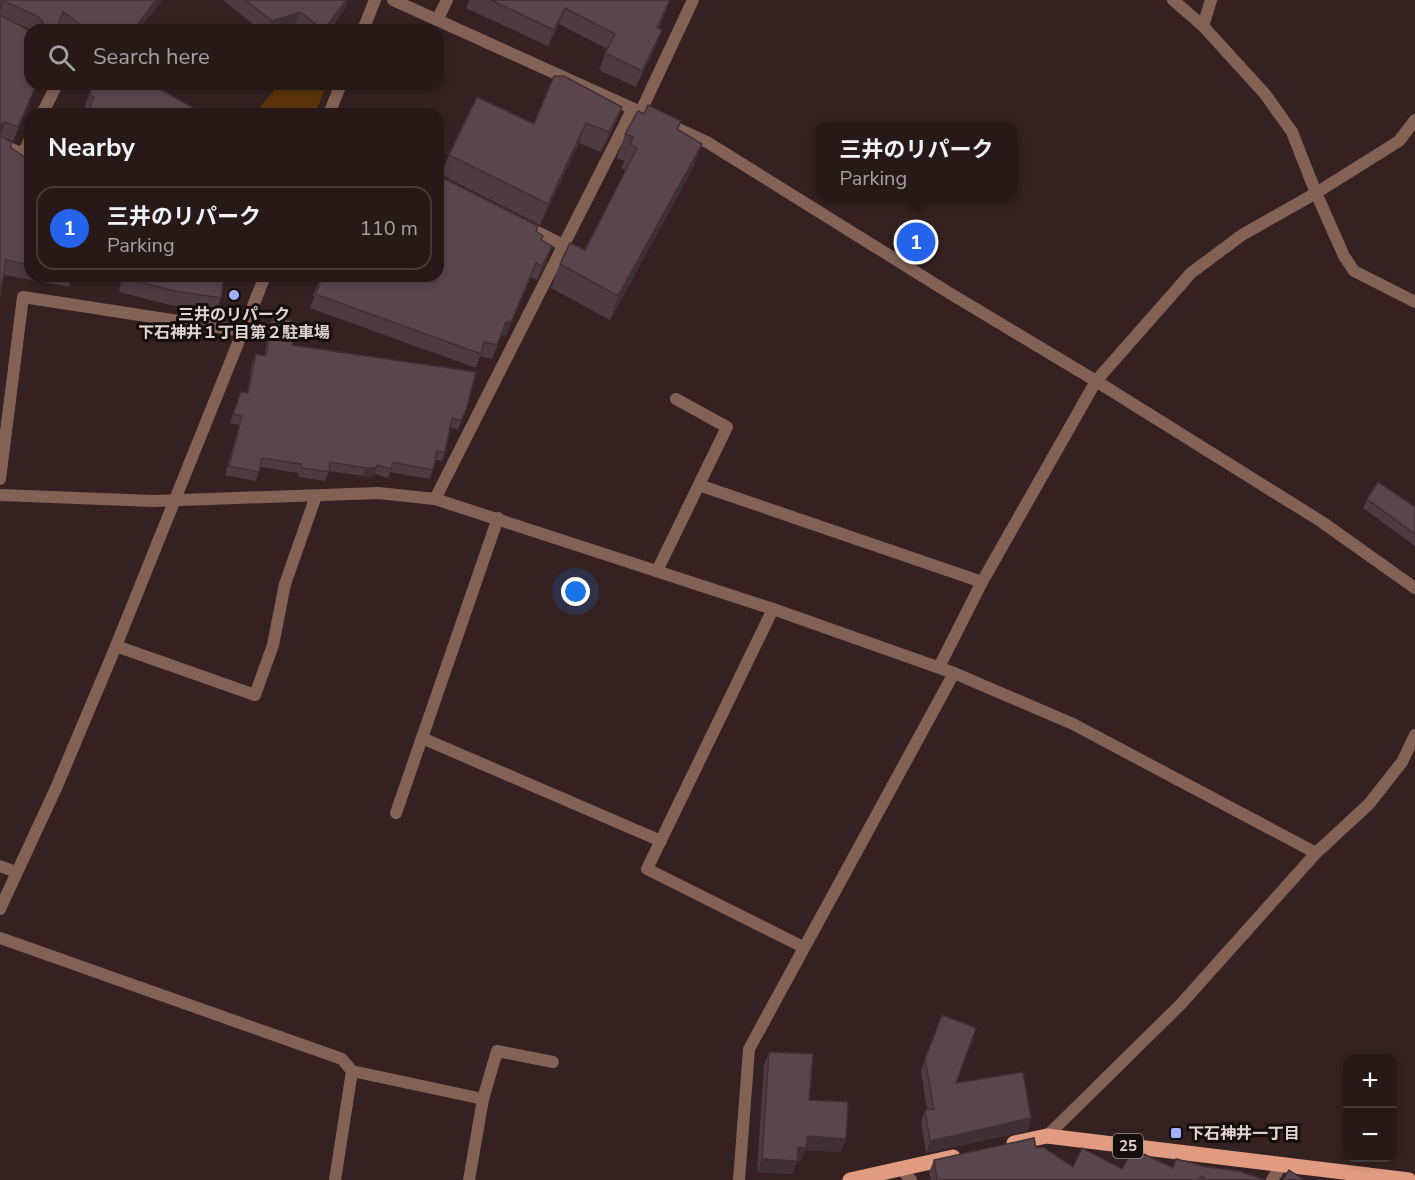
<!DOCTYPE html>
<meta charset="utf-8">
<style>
body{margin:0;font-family:"Nunito Sans","Noto Sans JP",sans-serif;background:#342626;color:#f1f3f6}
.controls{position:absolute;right:18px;bottom:18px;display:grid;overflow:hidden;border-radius:12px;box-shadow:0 3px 9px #0003}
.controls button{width:54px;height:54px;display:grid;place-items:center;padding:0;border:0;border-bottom:2px solid #443838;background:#281919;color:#f1f3f6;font:30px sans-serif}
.you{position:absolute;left:576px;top:592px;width:21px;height:21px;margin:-15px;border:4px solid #fff;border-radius:50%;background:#1a73e8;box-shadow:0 0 0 9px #1a73e833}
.badge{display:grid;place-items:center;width:39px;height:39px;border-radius:50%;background:#2563eb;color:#fff;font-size:20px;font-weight:700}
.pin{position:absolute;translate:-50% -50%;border:3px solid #fff;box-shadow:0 2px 6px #0006}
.popup{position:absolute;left:816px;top:122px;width:201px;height:78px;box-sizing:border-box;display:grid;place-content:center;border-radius:12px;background:#281919;filter:drop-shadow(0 2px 4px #0005);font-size:20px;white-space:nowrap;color:#a5a0a2}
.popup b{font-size:22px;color:#f1f3f6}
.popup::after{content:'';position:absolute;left:50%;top:100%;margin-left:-12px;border:12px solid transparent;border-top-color:#281919}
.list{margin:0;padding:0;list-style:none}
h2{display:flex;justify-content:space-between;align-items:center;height:78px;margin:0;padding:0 24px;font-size:26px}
h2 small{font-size:20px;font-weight:400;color:#a5a0a2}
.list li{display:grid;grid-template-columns:39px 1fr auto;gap:18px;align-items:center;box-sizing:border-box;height:84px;margin:0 12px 12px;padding:0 12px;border:2px solid #443838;border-radius:18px}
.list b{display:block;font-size:22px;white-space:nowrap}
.list p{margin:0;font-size:20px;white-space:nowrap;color:#a5a0a2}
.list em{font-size:20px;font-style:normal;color:#a5a0a2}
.icon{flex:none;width:33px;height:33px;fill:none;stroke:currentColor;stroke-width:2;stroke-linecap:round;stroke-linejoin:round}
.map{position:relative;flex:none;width:1415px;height:1180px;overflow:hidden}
.search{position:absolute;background:#281919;box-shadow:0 3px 9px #0003;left:24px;top:24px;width:420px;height:66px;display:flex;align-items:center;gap:15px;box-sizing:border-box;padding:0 21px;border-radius:18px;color:#a5a0a2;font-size:22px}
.panel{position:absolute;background:#281919;box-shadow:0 3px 9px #0003;left:24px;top:108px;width:420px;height:174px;border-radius:18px}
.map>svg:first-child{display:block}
</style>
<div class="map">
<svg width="1415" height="1180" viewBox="0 0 1415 1180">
<rect width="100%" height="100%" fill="#352121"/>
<!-- green -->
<polygon fill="#5b3509" points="280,84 327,84 315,114 254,114"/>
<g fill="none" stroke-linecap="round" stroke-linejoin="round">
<!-- street -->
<g stroke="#836255" stroke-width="12">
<polyline points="393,0 707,142 951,294 1096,381 1322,522 1415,588"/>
<polyline points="1173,0 1203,26 1265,94 1292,132 1316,193 1344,256 1354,271 1415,302"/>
<polyline points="437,20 447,0"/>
<polyline points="1203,26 1211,0"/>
<polyline points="363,30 375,0"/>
<polyline points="640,113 693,0"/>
<polyline points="42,114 57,84"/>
<polyline points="329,114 341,84"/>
<polyline points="0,144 23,154 30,139"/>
<polyline points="524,225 563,245"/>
<polyline points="0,479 23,297 243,331"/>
<polyline points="699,485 982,582"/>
<polyline points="0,495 154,501 378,493 435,499 773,609 954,673 1073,724 1316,853"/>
<polyline points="435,499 632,110"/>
<polyline points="657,571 727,427 676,399"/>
<polyline points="773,609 647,869 803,947"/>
<polyline points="116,646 255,695 273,645 285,584 316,496"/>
<polyline points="939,667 982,582 1096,381 1191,273 1242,235 1316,193 1399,141 1415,120"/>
<polyline points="422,738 661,841"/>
<polyline points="396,813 498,518"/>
<polyline points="0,866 16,872"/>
<polyline points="0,909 57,786 116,646 265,276"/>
<polyline points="0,938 342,1059 352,1071 335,1180"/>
<polyline points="352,1071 483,1099"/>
<polyline points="1047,1136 1181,1004 1316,853 1369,804 1402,762 1415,735"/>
<polyline points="901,1169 911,1180"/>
<polyline points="469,1180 483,1099 497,1051 553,1062"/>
<polyline points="739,1180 749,1049 954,673"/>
<polyline points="1272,1180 1281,1166"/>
</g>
<!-- primary -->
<g stroke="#e09b80" stroke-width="15">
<polyline points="1014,1143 1047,1136 1409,1180"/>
<polyline points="850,1180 953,1157"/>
</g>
</g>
<!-- wall -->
<g fill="#4e3b41">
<polygon points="0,0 162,0 138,30 64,30 58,26 57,30 32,30 0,16 34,88 30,102 13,141 0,136"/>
<polygon points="223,0 348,0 346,7 329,30 301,30 295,25 282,30 260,30"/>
<polygon points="469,0 670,0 666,11 659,28 656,46 636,87 599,70 607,49 559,24 548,46 466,8"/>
<polygon points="89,95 202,113 88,111 84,109"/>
<polygon points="622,107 614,127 601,152 579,143 540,225 441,175 449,155 534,124"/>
<polygon points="644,114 681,121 678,130 693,168 610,320 551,288 560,264 585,250 626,170 621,168 624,161 617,158 625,134"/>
<polygon points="10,147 30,161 30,276 73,276 69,287 4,275"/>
<polygon points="538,226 536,232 541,240 547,260 537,280 531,277 506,336 501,336 492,359 480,356 476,368 310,308 314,297 313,295 321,276"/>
<polygon points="122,276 224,276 221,298 216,312 170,305 119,292"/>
<polygon points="273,315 292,345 467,407 458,430 450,427 445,452 442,461 435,460 430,479 390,472 388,478 375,474 371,477 329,471 325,481 299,477 298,473 260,467 256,481 225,475 239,425 230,423 241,392 247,393 252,363 256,354 264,356 270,324"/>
<polygon points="1367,499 1415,507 1415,546 1363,508"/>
<polygon points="942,1015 956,1083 1031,1118 1027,1131 926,1153 921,1122 925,1110 927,1110 921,1071"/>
<polygon points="769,1052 809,1100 846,1139 841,1152 805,1150 801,1161 797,1161 792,1174 757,1172 764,1065"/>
<polygon points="1036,1148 1073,1167 1122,1169 1173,1168 1265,1180 931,1180 929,1172 934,1160"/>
</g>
<!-- shaded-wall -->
<g fill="#403035">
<polygon points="156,0 162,0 138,30 133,30"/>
<polygon points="346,0 348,0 346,7 329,30 324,30"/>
<polygon points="670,0 666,11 651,43 657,27"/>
<polygon points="4,1 0,12 0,4"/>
<polygon points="565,8 559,24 548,46 554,30"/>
<polygon points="300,12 295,25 282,30 268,30 272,21"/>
<polygon points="662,30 656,46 636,87 642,71"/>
<polygon points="35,88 30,102 13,141 18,127"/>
<polygon points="622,107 614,127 601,152 609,132"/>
<polygon points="5,122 0,135 0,125"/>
<polygon points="586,123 579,143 540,225 548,204"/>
<polygon points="702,144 693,168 610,320 618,296"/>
<polygon points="552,246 547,260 537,280 542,266"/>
<polygon points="536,263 506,336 501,336 506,322"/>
<polygon points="378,465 375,474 371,477 362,477 366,468"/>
<polygon points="1031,1118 1027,1131 926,1153 930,1141"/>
<polygon points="807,1136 846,1139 841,1152 805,1150 801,1161 793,1160 798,1147"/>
<polygon points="762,1159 797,1161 792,1174 757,1172"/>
</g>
<!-- building -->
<g fill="#5b454c" stroke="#403035" stroke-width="1.5">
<polygon points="0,0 156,0 133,30 88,30 63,12 56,30 40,30 42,28 43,23 39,17 4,1 0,4"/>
<polygon points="245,0 346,0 324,30 300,12 272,21"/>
<polygon points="491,0 670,0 657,27 662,30 642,71 605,53 615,34 565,8 554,30"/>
<polygon points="0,15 30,31 30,84 35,84 34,88 35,88 18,127 5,122 0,125"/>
<polygon points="554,76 564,76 622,107 609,132 586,123 548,204 449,155 477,97 534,124"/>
<polygon points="94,84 144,84 151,88 153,85 202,113 204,110 212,114 87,114 94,97 89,95"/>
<polygon points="648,105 681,121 677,129 702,144 618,296 560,264 570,243 585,250 637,148 630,144 633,137 625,134 638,111 644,114"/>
<polygon points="0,136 12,142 10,147 30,161 30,265 6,260 0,296"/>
<polygon points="439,176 538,226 536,231 543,236 541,240 552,246 542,266 536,263 511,322 506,322 497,345 484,342 481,354 315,294 320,284 318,281 321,276 438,276"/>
<polygon points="124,276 224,276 221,298 175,291 124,278"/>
<polygon points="273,315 296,322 292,345 476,372 467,407 461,421 452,418 445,452 437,451 433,470 393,462 391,469 378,465 374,468 366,468 330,462 329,472 302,468 301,464 262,458 259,472 229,466 242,416 233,414 241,392 248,393 256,354 266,356"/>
<polygon points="1378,482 1415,507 1415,534 1367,499"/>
<polygon points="942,1015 976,1028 956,1083 1023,1072 1031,1118 930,1141 925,1110 934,1109 925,1059"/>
<polygon points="769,1052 813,1054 809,1100 848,1102 846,1139 807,1136 806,1148 798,1147 797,1161 762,1159"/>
<polygon points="1034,1138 1036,1148 1043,1147 1073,1167 1082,1148 1122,1169 1133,1149 1173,1168 1176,1159 1207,1167 1239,1171 1265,1180 1207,1180 1201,1176 1199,1180 937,1180 934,1160"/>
<polygon points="1289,1170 1304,1180 1283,1180"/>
</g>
<!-- markers -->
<g fill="#9fb3fd" stroke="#160d0d" stroke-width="2">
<circle cx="234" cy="295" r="6"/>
<rect x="1170" y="1127" width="12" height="12" rx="3"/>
</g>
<g text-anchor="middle" stroke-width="6" stroke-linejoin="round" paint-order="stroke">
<!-- shield labels -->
<rect fill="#160d0d" stroke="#a49898" stroke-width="1.5" x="1113" y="1134" width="30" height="24" rx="4.5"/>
<g font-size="15" font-weight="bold" fill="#e1d3d3">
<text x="1128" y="1151">25</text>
</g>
<!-- poi labels -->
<g font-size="16" font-weight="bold" fill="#e1d3d3" stroke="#160d0d">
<text x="234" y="320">三井のリパーク<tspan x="234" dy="18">下石神井１丁目第２駐車場</tspan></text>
<text x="1188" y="1139" text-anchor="start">下石神井一丁目</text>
</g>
</g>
</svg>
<div class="controls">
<button>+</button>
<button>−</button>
</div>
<div class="you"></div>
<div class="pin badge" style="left:916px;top:242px">1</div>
<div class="popup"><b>三井のリパーク</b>Parking</div>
<div class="search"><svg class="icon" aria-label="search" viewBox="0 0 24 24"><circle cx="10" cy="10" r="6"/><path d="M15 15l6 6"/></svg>Search here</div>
<section class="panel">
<h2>Nearby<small></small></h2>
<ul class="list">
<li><span class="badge">1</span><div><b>三井のリパーク</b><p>Parking</p></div><em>110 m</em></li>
</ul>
</section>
</div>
